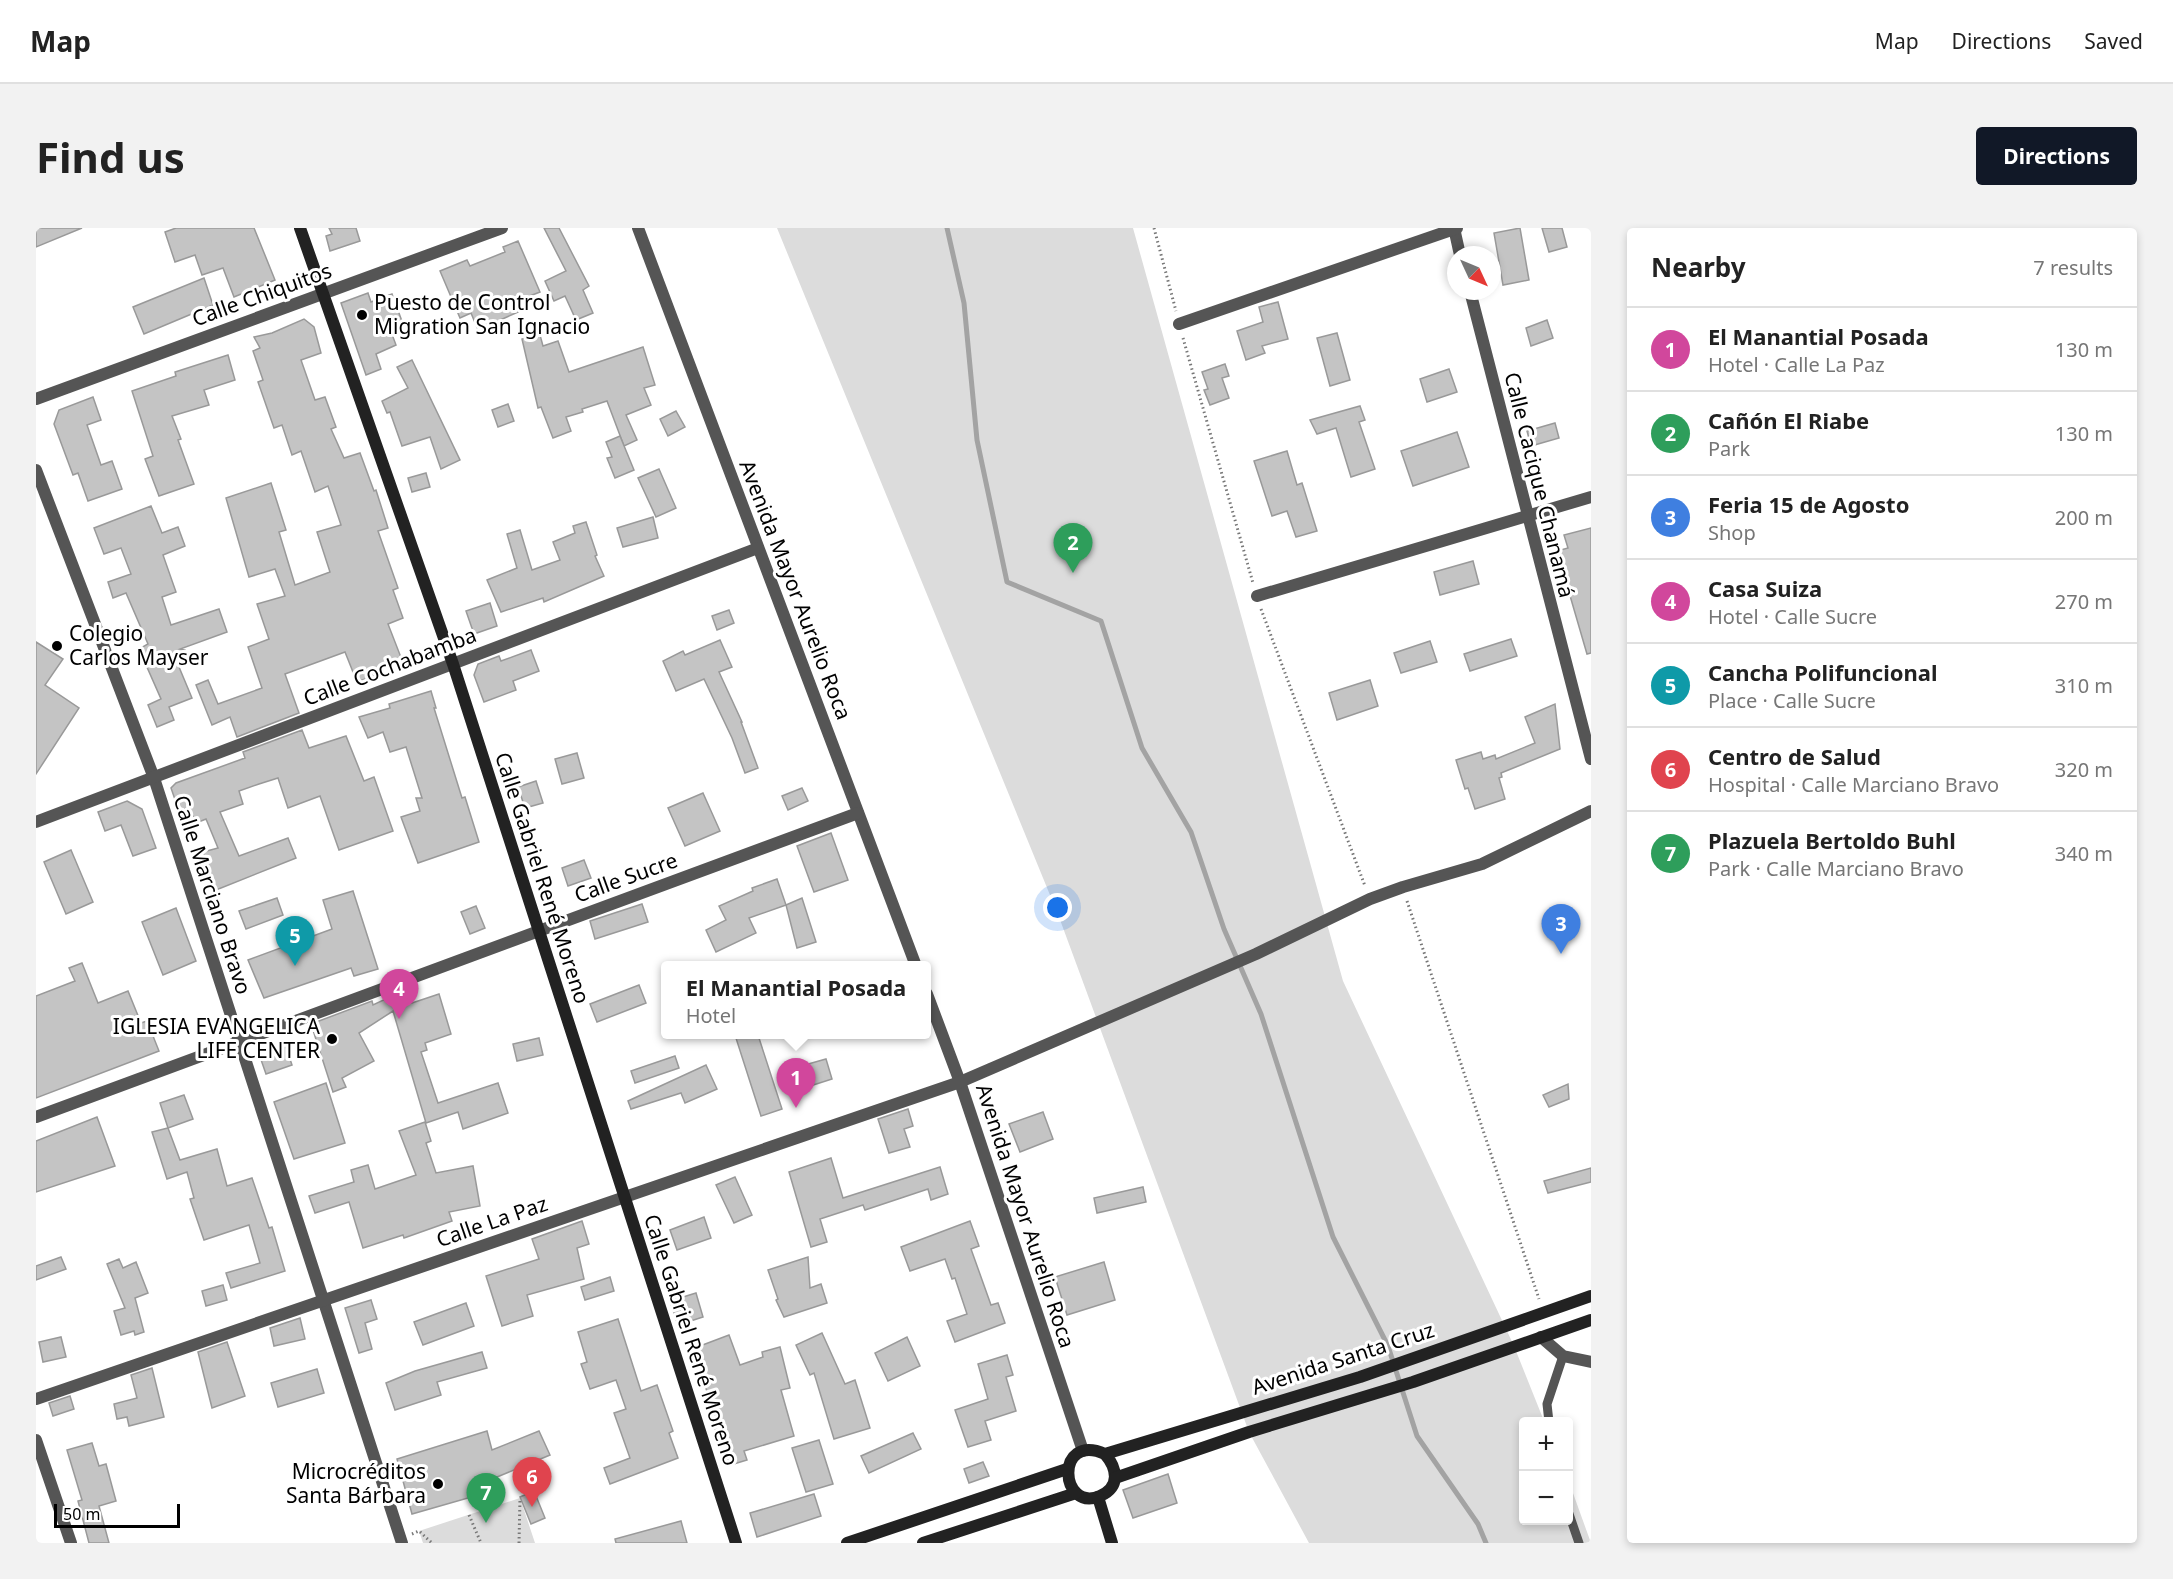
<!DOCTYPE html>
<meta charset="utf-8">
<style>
body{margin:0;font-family:"Noto Sans",sans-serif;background:#f2f2f2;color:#222}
.controls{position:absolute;right:18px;bottom:18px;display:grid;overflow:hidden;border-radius:6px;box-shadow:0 3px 9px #0003}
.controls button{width:54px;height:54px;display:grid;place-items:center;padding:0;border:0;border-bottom:2px solid #e0e0e0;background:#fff;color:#222;font:30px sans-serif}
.compass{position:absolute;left:1411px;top:18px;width:54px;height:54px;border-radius:50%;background:#fff;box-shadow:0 3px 9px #0003;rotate:134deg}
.scale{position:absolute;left:18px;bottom:15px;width:126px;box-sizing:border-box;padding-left:6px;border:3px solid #000;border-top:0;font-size:16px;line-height:21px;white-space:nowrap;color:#000;-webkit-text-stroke:4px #fff;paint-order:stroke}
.you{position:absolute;left:1022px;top:680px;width:21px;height:21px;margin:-15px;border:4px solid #fff;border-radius:50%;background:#1a73e8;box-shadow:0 0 0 9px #1a73e833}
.badge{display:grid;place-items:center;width:39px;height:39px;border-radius:50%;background:#111827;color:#fff;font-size:20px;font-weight:700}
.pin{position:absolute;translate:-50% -50px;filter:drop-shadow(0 2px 3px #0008)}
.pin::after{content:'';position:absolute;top:32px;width:21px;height:18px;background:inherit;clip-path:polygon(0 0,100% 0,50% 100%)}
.popup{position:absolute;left:625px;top:733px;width:270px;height:78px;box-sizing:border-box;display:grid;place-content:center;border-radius:6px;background:#fff;filter:drop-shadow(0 2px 4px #0005);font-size:20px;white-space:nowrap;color:#767676}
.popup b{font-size:22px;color:#222}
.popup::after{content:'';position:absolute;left:50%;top:100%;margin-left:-12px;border:12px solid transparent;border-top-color:#fff}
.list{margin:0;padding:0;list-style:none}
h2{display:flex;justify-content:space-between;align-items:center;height:78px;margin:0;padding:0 24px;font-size:26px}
h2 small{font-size:20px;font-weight:400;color:#767676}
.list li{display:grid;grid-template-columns:39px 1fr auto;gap:18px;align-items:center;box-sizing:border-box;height:84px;padding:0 24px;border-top:2px solid #e0e0e0}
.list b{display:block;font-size:22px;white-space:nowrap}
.list p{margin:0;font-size:20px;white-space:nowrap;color:#767676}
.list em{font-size:20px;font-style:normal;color:#767676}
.map{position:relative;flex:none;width:1555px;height:1315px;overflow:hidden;border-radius:6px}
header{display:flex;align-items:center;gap:36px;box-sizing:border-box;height:84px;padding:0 30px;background:#fff;border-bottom:2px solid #e0e0e0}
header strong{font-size:28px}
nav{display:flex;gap:33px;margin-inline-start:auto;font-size:21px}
.intro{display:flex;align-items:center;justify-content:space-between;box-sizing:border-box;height:144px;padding:0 36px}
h1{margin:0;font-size:42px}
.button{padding:15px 27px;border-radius:6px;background:#111827;color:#fff;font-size:21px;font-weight:700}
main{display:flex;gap:36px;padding:0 36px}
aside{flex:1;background:#fff;border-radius:6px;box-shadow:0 3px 9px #0003}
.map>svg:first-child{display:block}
</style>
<header>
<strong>Map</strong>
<nav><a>Map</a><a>Directions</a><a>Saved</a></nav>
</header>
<div class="intro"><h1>Find us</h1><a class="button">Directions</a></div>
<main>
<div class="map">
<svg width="1555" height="1315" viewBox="0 0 1555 1315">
<rect width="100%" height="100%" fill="#fff"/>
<!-- green -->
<g fill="#dcdcdc">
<polygon points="741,0 1097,0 1307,753 1478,1118 1508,1193 1488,1194 1488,1292 1532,1292 1533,1254 1555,1315 1273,1315 1213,1204 1023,689"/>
<polygon points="484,1270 499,1315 387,1315 383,1303"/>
</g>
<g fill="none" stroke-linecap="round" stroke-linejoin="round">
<!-- stream -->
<polyline stroke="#a3a3a3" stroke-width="5" points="911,0 928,75 941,212 971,354 1065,393 1106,520 1155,604 1188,701 1225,786 1297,1009 1352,1118 1381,1208 1442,1296 1450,1315"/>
</g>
<!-- building -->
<g fill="#c4c4c4" stroke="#999" stroke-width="1.5">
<polygon points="0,0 46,0 0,19"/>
<polygon points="140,0 218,0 239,52 198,69 187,40 166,47 159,27 139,34 129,4"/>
<polygon points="293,0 320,0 324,13 294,23 290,8 296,6"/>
<polygon points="508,0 523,0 553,58 547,62 557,85 540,92 529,68 518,73 509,53 530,43"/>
<polygon points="1484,0 1493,52 1467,57 1458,5"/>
<polygon points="1506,0 1526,0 1531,19 1513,24"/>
<polygon points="482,13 504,64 478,74 482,84 442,102 435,85 424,90 404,43 431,32 434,38 469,24 467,19"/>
<polygon points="168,50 177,77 108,106 97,79"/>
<polygon points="332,65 335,74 356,66 367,96 354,101 360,117 340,126 345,141 330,147 305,75"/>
<polygon points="1242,74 1252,111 1226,118 1229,125 1210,132 1201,103 1227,94 1223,79"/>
<polygon points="268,91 278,99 285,125 265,132 279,172 289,169 300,199 295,201 308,230 324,225 338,263 340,262 352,300 342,303 362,360 357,362 367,390 352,396 366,432 344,442 345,445 321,454 309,424 249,446 263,485 201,509 194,489 176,497 160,457 172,452 182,476 226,460 212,419 233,411 221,376 249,368 239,341 213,349 190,270 235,255 250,302 243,304 259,357 294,344 281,304 305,297 292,258 279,264 265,223 256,227 246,197 238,200 222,154 227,152 217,123 224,120 218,109 236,105"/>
<polygon points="1511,92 1517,110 1495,118 1490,100"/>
<polygon points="1301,105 1314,152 1294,158 1281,110"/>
<polygon points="504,107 507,118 522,113 533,144 607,119 619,157 608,160 615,177 590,187 601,212 588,218 571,173 546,181 547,184 530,189 535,203 517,210 505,179 502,180 486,111"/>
<polygon points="192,127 199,152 168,162 173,177 136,188 145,211 142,212 158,256 123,268 109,231 117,228 96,163 140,148 139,144"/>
<polygon points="376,132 424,232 405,241 394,209 366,218 354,184 351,185 346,173 372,160 361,139"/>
<polygon points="1189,136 1193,148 1186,150 1193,170 1174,177 1168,162 1172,161 1166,144"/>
<polygon points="1413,141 1421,164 1391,174 1384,151"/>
<polygon points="57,169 65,192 51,197 65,237 76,233 86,261 52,273 42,245 37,247 18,196 23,182"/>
<polygon points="472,176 478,193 462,199 456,182"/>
<polygon points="1324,178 1329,192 1323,194 1339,241 1315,249 1300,200 1281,206 1274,192"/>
<polygon points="640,183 649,199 632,208 624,191"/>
<polygon points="1519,195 1523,210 1495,218 1491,203"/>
<polygon points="1421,204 1433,239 1377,258 1365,223"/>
<polygon points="584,208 598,242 579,250 571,230 576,229 570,214"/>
<polygon points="1251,223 1261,257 1266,255 1281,303 1260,309 1251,283 1236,288 1218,233"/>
<polygon points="623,241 640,280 620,289 602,250"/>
<polygon points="390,245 394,259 376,264 372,250"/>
<polygon points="115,278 126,305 142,299 149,318 127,327 140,364 126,369 135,397 183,381 191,404 144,421 148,422 138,427 156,470 133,479 138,492 121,499 112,477 125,471 103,421 112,416 90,365 77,370 72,354 95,346 85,320 68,326 58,300"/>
<polygon points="617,289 622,310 587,319 581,300"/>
<polygon points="550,294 561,327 559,328 568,348 508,374 507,370 465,384 451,352 481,340 471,306 484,302 496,342 524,332 517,314 539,305 537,298"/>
<polygon points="1555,300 1555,425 1551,426 1521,323 1532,320 1528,307"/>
<polygon points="1437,333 1443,356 1404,367 1398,344"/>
<polygon points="454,375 461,398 438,406 430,383"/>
<polygon points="693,382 698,395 681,402 676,388"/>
<polygon points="1475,411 1481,428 1434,443 1428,426"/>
<polygon points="684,412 696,439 683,444 706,494 705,494 722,540 709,545 696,510 668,451 640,463 627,433 647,423 649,427"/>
<polygon points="1394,413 1401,434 1365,445 1358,425"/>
<polygon points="0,414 27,431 9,457 43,480 0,546"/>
<polygon points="495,422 503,443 477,453 480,462 448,474 438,447 442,436 463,428 465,433"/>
<polygon points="1334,452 1342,478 1301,492 1293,465"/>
<polygon points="395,463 400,480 398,480 426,570 429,569 443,614 382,635 365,589 384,583 380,570 386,570 370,519 354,524 347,504 332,510 323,489 354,480 353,476"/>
<polygon points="1519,476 1524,521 1465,545 1466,549 1463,550 1469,571 1439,581 1432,560 1429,561 1420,532 1445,524 1447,531 1459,527 1460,531 1499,515 1489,489"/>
<polygon points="266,502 273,520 310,508 328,553 338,549 357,603 303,622 284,568 252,580 242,550 223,556 203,563 207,576 184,584 203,628 252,610 260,630 180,662 170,641 173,640 167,624 182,620 170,591 160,595 153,579 143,583 135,560 140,555 209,530 207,524"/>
<polygon points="541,525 548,550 526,556 519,531"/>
<polygon points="500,553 507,575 489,580 482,559"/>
<polygon points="766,560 772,573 752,582 746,568"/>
<polygon points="667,565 684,603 649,618 632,580"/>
<polygon points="91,573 106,581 120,620 97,628 85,597 69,603 62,584"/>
<polygon points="795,605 812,652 778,664 761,618"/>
<polygon points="35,622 57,674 30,686 8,634"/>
<polygon points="548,632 555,650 532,658 526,640"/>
<polygon points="741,651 750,677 713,690 720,705 680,724 670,702 690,692 683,678 717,663 716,660"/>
<polygon points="317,663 342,741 318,748 315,740 228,770 212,732 296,701 287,672"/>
<polygon points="241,670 247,687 210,701 203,683"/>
<polygon points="766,670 780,714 761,720 750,677"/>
<polygon points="606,676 612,694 559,711 554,693"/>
<polygon points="440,678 449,700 434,706 425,684"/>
<polygon points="140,680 160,733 127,747 106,694"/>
<polygon points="46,735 62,775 92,763 105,795 111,793 123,823 0,870 0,768 39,753 33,740"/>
<polygon points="603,757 610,775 561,794 554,776"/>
<polygon points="371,761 376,775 403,766 415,806 389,815 391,822 385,824 402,875 462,855 472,885 427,901 422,884 390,895 357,783 323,805 338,833 306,850 310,859 297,864 275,796 336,773 337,777"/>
<polygon points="699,807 722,807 746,881 725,888"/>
<polygon points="503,810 507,827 481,833 477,816"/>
<polygon points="249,816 256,837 230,846 223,826"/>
<polygon points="639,828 643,840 599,855 595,843"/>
<polygon points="790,831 796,851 771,859 765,838"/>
<polygon points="670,837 681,861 649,875 645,865 595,881 592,873"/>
<polygon points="290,855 309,915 258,931 238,874"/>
<polygon points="1532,856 1533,871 1513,879 1507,867"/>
<polygon points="148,867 157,891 132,900 124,875"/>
<polygon points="872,881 877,898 868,901 874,919 853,925 842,891"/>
<polygon points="1007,884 1017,911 984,924 973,896"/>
<polygon points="61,889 79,938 0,964 0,913"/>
<polygon points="389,894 395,913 390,915 400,945 437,938 444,978 413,984 416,993 368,1010 367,1007 327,1020 313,974 279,985 273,968 318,954 315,942 332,937 339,961 380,947 363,903"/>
<polygon points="132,900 144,932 181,921 191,958 216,950 233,1000 236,999 249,1043 195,1060 190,1045 224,1035 213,997 168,1012 154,971 158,970 151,944 131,951 116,904"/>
<polygon points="795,930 807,970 904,939 912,966 895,972 892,961 829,982 827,977 784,991 791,1014 775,1019 753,944"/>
<polygon points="1555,940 1555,954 1512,965 1508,953"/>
<polygon points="699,949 716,987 698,995 680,957"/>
<polygon points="1107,959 1110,974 1061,985 1058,970"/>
<polygon points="668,989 675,1010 641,1022 634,1002"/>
<polygon points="546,993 553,1016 541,1020 548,1051 491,1067 497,1088 466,1098 450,1048 503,1031 496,1011"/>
<polygon points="934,993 943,1018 935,1021 955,1077 962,1075 969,1095 919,1114 911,1093 931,1086 919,1050 916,1051 909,1031 874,1043 865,1019"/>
<polygon points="25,1029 30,1041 0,1052 0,1038"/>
<polygon points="772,1029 774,1060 785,1056 791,1075 748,1089 740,1072 742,1071 732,1042"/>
<polygon points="83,1031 87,1040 100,1034 112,1065 99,1070 108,1104 99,1107 98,1103 85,1107 78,1083 89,1080 71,1036"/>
<polygon points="1068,1034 1079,1072 1031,1087 1019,1049"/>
<polygon points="574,1049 578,1063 549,1072 545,1059"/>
<polygon points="187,1057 191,1072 170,1078 166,1063"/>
<polygon points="660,1065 667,1089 642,1097 634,1073"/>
<polygon points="335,1072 341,1091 329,1095 336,1121 323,1125 309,1080"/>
<polygon points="430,1075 438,1098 387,1117 378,1094"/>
<polygon points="264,1090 269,1111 238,1118 234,1100"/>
<polygon points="582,1091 605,1163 621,1157 637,1203 633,1205 642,1230 574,1256 568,1240 594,1230 578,1185 590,1181 580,1152 554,1161 545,1136 551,1134 542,1104"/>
<polygon points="786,1105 809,1156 819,1152 834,1200 798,1211 778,1145 774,1147 760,1117"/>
<polygon points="693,1107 704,1137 727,1129 726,1124 744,1119 754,1160 745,1162 758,1208 708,1223 711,1232 691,1238 676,1191 680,1189 656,1121"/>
<polygon points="25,1109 30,1129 7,1134 3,1114"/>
<polygon points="871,1109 884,1138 852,1153 839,1125"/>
<polygon points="191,1114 209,1168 176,1180 162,1124"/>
<polygon points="446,1124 451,1140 401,1154 405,1167 359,1182 350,1155 379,1143"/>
<polygon points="971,1127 977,1147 970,1149 980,1183 949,1193 955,1212 932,1219 919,1182 952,1171 942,1136"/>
<polygon points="116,1140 128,1189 93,1198 91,1189 81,1191 78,1176 101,1170 95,1147"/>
<polygon points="281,1141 288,1165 242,1179 235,1155"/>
<polygon points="34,1168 38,1181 17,1188 13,1175"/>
<polygon points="451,1203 456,1222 503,1203 514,1227 437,1259 439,1268 376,1286 361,1231"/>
<polygon points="877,1205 885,1221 833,1245 825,1228"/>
<polygon points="783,1212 797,1256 770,1264 756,1220"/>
<polygon points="56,1215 63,1238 70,1236 80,1273 63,1278 73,1315 53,1315 42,1273 46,1272 31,1222"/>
<polygon points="947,1234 953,1248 933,1255 928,1241"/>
<polygon points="1132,1246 1141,1275 1097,1290 1087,1262"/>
<polygon points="498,1263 509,1290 495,1296 484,1269"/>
<polygon points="778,1266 785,1288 721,1309 714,1285"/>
<polygon points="645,1293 651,1315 580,1315 579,1311"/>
</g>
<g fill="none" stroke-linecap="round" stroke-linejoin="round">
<!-- path -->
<g stroke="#777" stroke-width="3" stroke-dasharray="1.5 3" stroke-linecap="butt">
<polyline points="1118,0 1140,83"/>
<polyline points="1147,110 1217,355"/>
<polyline points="1225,381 1329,658"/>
<polyline points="1371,673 1503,1071"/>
<polyline points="433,1287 445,1315"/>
<polyline points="376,1306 383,1303 396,1315"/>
<polyline points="483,1315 484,1270"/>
</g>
<!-- lane -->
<g stroke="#555" stroke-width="9">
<polyline points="1513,1194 1511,1176 1527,1128"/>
<polyline points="1532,1283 1543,1315"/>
</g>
<!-- street -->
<g stroke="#555" stroke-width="12">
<polyline points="602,0 880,738"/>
<polyline points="1418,0 1424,27"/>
<polyline points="1434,63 1555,531"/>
<polyline points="1143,96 1421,0"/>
<polyline points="0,171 466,0"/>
<polyline points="0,242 118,550 366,1315"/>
<polyline points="1221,368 1555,269"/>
<polyline points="0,594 722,320"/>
<polyline points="891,766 924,854 1047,1223"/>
<polyline points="0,889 822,585"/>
<polyline points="1505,1109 1527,1128 1555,1134"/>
<polyline points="0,1171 924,854 1220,726 1334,671 1367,659 1446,636 1555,583"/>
<polyline points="0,1212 35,1315"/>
</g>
<!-- secondary -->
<g stroke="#222" stroke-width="12">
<polyline points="264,0 417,436 700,1315"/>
<path d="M1069,1226c12,14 16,33 -5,42 -40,17 -46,-64 5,-42l255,-77 231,-81"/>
<polyline points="1079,1250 1213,1204 1377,1154 1555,1092"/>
<polyline points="1062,1269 1076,1315"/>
<polyline points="811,1315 1031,1241"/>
<polyline points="887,1315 1040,1265"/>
</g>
</g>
<!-- markers -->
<g fill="#000" stroke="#fff" stroke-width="2">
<circle cx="326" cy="87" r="6"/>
<circle cx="21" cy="418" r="6"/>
<circle cx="296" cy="811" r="6"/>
<circle cx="402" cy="1256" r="6"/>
</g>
<g text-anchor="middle" stroke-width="6" stroke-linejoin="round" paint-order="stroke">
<!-- street labels -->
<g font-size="21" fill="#000" stroke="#fff">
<text transform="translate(226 67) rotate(-20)" y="7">Calle Chiquitos</text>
<text transform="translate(1503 257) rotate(76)" y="7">Calle Cacique Chanamá</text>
<text transform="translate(759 362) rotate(69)" y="7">Avenida Mayor Aurelio Roca</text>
<text transform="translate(354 439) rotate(-21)" y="7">Calle Cochabamba</text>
<text transform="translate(506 650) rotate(72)" y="7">Calle Gabriel René Moreno</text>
<text transform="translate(590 650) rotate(-20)" y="7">Calle Sucre</text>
<text transform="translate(176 667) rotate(72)" y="7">Calle Marciano Bravo</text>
<text transform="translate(989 988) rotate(72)" y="7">Avenida Mayor Aurelio Roca</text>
<text transform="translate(456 994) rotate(-19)" y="7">Calle La Paz</text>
<text transform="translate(655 1112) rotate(72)" y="7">Calle Gabriel René Moreno</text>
<text transform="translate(1307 1131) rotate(-18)" y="7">Avenida Santa Cruz</text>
</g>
<!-- poi labels -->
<g font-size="21" fill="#000" stroke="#fff" text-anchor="start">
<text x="338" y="82">Puesto de Control<tspan x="338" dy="24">Migration San Ignacio</tspan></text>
<text x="33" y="413">Colegio<tspan x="33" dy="24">Carlos Mayser</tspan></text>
<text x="284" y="806" text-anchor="end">IGLESIA EVANGELICA<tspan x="284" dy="24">LIFE CENTER</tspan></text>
<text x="390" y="1251" text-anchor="end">Microcréditos<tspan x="390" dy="24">Santa Bárbara</tspan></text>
</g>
</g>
</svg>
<div class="controls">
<button>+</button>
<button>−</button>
</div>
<svg class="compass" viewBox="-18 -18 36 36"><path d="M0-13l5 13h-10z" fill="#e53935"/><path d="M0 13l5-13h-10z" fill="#767676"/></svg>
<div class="scale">50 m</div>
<div class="you"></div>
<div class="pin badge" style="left:760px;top:880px;background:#d1479c">1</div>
<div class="popup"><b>El Manantial Posada</b>Hotel</div>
<div class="pin badge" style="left:1037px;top:345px;background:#2e9e5b">2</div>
<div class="pin badge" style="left:1525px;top:726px;background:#3f7fe0">3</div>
<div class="pin badge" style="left:363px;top:791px;background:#d1479c">4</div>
<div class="pin badge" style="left:259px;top:738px;background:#0f9aa8">5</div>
<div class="pin badge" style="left:496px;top:1279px;background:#e0444e">6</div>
<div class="pin badge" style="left:450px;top:1295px;background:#2e9e5b">7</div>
</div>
<aside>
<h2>Nearby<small>7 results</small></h2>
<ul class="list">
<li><span class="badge" style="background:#d1479c">1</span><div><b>El Manantial Posada</b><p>Hotel · Calle La Paz</p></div><em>130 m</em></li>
<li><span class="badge" style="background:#2e9e5b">2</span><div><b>Cañón El Riabe</b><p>Park</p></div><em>130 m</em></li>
<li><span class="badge" style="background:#3f7fe0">3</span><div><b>Feria 15 de Agosto</b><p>Shop</p></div><em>200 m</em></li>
<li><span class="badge" style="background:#d1479c">4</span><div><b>Casa Suiza</b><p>Hotel · Calle Sucre</p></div><em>270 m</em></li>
<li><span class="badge" style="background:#0f9aa8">5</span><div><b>Cancha Polifuncional</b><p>Place · Calle Sucre</p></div><em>310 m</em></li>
<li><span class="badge" style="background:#e0444e">6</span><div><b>Centro de Salud</b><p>Hospital · Calle Marciano Bravo</p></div><em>320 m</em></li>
<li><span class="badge" style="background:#2e9e5b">7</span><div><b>Plazuela Bertoldo Buhl</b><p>Park · Calle Marciano Bravo</p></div><em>340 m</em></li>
</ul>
</aside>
</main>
